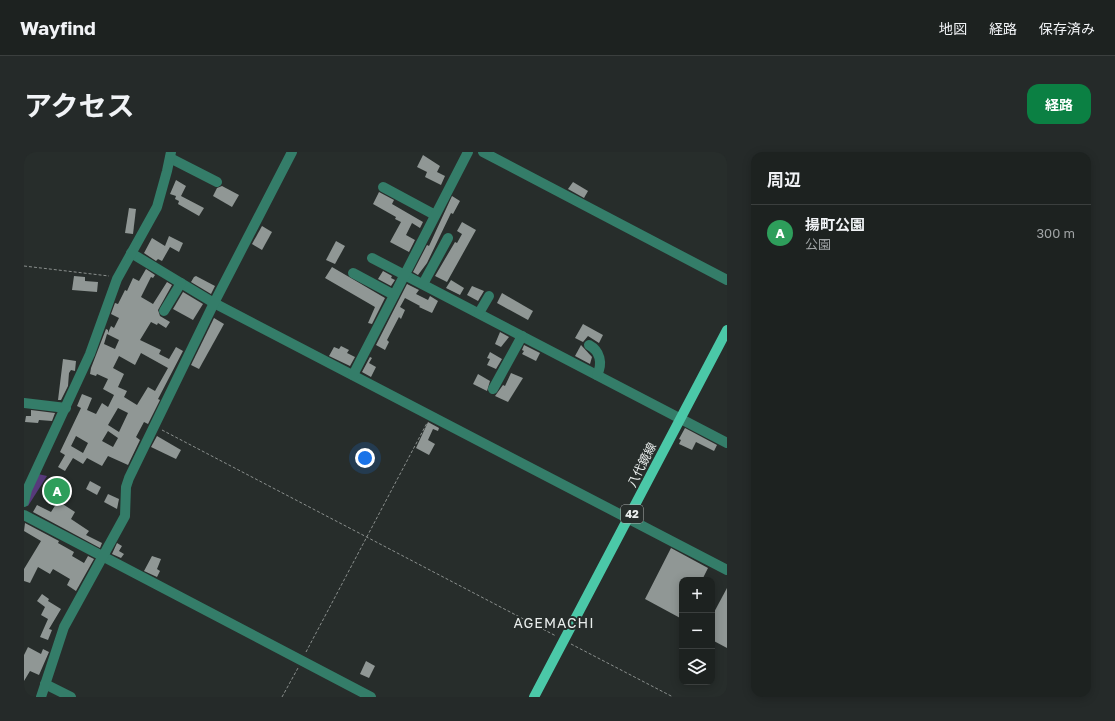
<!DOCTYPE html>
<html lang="ja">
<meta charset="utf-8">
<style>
body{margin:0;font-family:"Golos Text","Noto Sans JP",sans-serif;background:#252a29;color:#f1f3f6}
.controls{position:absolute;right:12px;bottom:12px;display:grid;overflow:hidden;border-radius:8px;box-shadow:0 2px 10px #0003}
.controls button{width:36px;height:36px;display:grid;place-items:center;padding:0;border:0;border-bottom:1px solid #3b3f3e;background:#1d2220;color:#f1f3f6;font:20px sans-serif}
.you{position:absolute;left:341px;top:306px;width:14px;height:14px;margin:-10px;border:3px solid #fff;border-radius:50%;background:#1a73e8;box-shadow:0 0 0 6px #1a73e833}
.badge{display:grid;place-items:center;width:26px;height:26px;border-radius:50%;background:#0b8043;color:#fff;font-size:13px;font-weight:700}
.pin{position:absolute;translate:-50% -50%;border:2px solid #fff;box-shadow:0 1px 4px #0006}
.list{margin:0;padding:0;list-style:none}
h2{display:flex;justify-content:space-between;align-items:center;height:52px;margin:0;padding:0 16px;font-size:17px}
h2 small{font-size:13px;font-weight:400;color:#a0a4a5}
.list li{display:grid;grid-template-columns:26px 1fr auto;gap:12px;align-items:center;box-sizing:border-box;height:56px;padding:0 16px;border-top:1px solid #3b3f3e}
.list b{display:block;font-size:15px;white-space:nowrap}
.list p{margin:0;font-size:13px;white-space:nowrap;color:#a0a4a5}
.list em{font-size:13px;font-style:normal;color:#a0a4a5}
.icon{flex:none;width:22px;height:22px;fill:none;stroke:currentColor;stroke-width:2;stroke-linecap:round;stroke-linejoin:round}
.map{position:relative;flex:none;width:703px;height:545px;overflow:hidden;border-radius:12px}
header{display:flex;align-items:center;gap:24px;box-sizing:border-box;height:56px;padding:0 20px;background:#1d2220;border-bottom:1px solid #3b3f3e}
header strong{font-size:19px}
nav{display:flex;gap:22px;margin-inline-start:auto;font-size:14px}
.intro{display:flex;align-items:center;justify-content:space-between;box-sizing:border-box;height:96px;padding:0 24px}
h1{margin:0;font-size:28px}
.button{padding:10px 18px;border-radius:12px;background:#0b8043;color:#fff;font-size:14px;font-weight:700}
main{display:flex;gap:24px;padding:0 24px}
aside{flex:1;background:#1d2220;border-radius:12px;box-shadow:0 2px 10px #0003}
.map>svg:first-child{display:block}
</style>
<header>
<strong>Wayfind</strong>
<nav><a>地図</a><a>経路</a><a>保存済み</a></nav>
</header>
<div class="intro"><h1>アクセス</h1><a class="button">経路</a></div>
<main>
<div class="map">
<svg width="703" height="545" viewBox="0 0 703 545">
<rect width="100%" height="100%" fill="#272d2b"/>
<!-- green -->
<g fill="#573a7b">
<polygon points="14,322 23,324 4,354 3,354 6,339"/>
<polygon points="26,326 47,339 40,351 19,340"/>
</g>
<!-- building -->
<g fill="#909795" fill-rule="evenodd">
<polygon points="399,3 416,14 413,20 421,24 417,33 401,25 403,20 393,15"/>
<polygon points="152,28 162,34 157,44 180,56 175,64 154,52 155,49 151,47 152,44 146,42"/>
<polygon points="549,30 564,39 560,46 544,37"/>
<polygon points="198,34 215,43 208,55 189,44 193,36"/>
<polygon points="355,40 370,48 368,52 399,70 396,76 388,71 382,83 391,88 385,100 366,90 377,70 371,67 372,65 349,52"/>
<polygon points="428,44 436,49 429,62 427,61 403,111 394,123 389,120 403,93 405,94"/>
<polygon points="105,56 112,57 109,82 101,81"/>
<polygon points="438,70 452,78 423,130 411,124 431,90 433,91 438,82 433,79"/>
<polygon points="238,74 248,80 238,98 228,92"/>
<polygon points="145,84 159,91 155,100 146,95 138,109 134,107 132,109 120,101 128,86 141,94"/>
<polygon points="312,89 321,94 311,112 302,108"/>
<polygon points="308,115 361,146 348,172 344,171 351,155 301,126"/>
<path d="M122,117l9,6 -2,3 -2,-1 -10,20 12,7 14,-22 5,3 -14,25 2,6 10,6 -4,6 -8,-5 -1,2 -6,-3 -11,18 21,10 -2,4 10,5 7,-12 7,4 -25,48 2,1 -12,24 -4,-2 -8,15 4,3 -12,25 -20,-9 -6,10 -15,-8 -4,6 -10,-6 -8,13 -7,-4 7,-12 -5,-3 21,-44 -4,-2 5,-12 10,4 -5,12 9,4 6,-11 6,4 6,-12 -11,-6 5,-10 -11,-5 -1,2 -6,-2 1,-6 15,-39 2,1v3l3,-7 3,2 5,-10 -8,-4 4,-11 3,1 7,-14 2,1 6,-13 6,3zM83,182l12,6 -4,9 -11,-5zM117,201l27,15 -13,23 -7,-4 -11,18 -13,-8 3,-6 -9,-4 6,-13 -11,-6 6,-12 16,9zM94,256l10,5 -9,19 -11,-7zM84,279l10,7 -5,9 -11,-6zM52,284l12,7 -5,10 -12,-7z"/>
<polygon points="359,119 368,124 367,126 371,128 367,134 354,127"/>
<polygon points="50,124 61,125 61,129 74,130 73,140 48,138"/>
<polygon points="172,124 191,134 187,142 167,130 170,125"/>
<polygon points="427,128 440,136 436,143 422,136"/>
<polygon points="383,132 395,138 392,142 404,148 406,144 414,149 408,161 395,155 396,154 381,146 376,155 381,158 377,167 375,165 363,188 365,190 361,198 352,193"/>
<polygon points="448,134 460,139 454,149 443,143"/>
<polygon points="159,140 179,152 169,168 149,157"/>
<polygon points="478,141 509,159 504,168 473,151"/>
<polygon points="190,166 200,172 175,217 167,213"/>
<polygon points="559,172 579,183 575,191 564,184 559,190 551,186"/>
<polygon points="476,180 485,185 477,195 471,192"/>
<polygon points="500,193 516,201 512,209 498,202 500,199 498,198"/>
<polygon points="557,193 568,205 566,212 551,204"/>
<polygon points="317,194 325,198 323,201 331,205 326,214 305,204 310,195 315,197"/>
<polygon points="466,200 478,207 472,217 463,213 466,207 463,206"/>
<polygon points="346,205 348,206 345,211 352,215 347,225 338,220"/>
<polygon points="39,207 52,209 51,219 47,218 45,221 44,234 37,248 34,248"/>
<polygon points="487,221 499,226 484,250 471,244 479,233 481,234"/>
<polygon points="454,222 466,229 463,239 449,232"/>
<polygon points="7,258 31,261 28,269 15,268 14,271 1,270 2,264 7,264"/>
<polygon points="404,270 415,276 414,279 409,277 404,288 411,292 405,303 392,296"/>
<polygon points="661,276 693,293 690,299 672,290 668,298 655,292 657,288 655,287"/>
<polygon points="133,284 157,298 152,307 127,295"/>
<polygon points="66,329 77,335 73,343 62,337"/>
<polygon points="84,342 95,347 93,357 80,350"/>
<polygon points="34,349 51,360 47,367 65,379 62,383 78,391 76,396 9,360 13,353 27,360"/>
<polygon points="1,371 35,389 34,391 50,400 48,404 60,411 64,404 70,407 52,439 43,433 46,427 29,417 26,422 14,415 6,431 0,429 0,417 17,389 0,379"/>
<polygon points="93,391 98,394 95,399 100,402 97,406 88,402"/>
<polygon points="647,396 684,416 678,428 658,428 658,467 621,447"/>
<polygon points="128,404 137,407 133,417 136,419 133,425 120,419"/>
<polygon points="703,436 703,496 688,488 688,464"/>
<polygon points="18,442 25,447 24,449 37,457 25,477 28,478 24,488 16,485 24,467 17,463 21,455 13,449"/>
<polygon points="4,495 17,502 19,497 25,500 15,523 6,519 0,529 0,503"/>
<polygon points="342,509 351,514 345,526 336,522"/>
</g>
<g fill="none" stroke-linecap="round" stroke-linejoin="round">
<!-- path -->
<g stroke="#8a8f8d" stroke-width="1" stroke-dasharray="3 2" stroke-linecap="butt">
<polyline points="0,114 85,124"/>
<polyline points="138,278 532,484"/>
<polyline points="547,492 649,545"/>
<polyline points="282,500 403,271"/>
<polyline points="258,545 274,516"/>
</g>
<!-- minor -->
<g stroke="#347d69" stroke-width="10">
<polyline points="459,0 703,128"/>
<polyline points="146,6 193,30"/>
<polyline points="359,35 411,63"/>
<polyline points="107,101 190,151 703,418"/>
<polyline points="348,106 703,291"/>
<polyline points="329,121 370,143"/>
<polyline points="399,132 424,86"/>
<polyline points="140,159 157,131"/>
<polyline points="455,161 465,144"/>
<path d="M565,193c11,6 14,18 8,30"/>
<polyline points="329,223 444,0"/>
<polyline points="469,237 498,184"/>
<polyline points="0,251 42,256"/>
<polyline points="0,350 3,338 66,202 93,127 133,55 143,19 147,0"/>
<polyline points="0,363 347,545"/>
<polyline points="21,532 47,545"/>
<polyline points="17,545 40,475 101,364 102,335 105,326 190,151 268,0"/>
</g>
<!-- major -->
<polyline stroke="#4bc8a8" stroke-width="10" points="510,545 703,178"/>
</g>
<g text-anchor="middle" stroke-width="4" stroke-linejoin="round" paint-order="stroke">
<!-- shield labels -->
<rect fill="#272d2b" stroke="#afb3b2" stroke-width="1" x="597" y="353" width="22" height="18" rx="3"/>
<g font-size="11" font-weight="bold" fill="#e9edec">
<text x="608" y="366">42</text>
</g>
<!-- street labels -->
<g font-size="12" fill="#e9edec" stroke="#272d2b">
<text transform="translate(618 313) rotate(-63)" y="4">八代鏡線</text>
</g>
<!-- quarter labels -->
<g font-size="14" letter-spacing="1" fill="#e9edec" stroke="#272d2b">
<text x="530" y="476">AGEMACHI</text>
</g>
</g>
</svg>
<div class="controls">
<button>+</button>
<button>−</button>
<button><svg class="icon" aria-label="layers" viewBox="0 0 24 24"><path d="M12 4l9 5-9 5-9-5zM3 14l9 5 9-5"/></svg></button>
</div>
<div class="you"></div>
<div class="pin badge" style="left:33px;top:339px;background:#2e9e5b">A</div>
</div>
<aside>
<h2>周辺<small></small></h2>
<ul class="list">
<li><span class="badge" style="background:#2e9e5b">A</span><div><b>揚町公園</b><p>公園</p></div><em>300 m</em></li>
</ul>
</aside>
</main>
